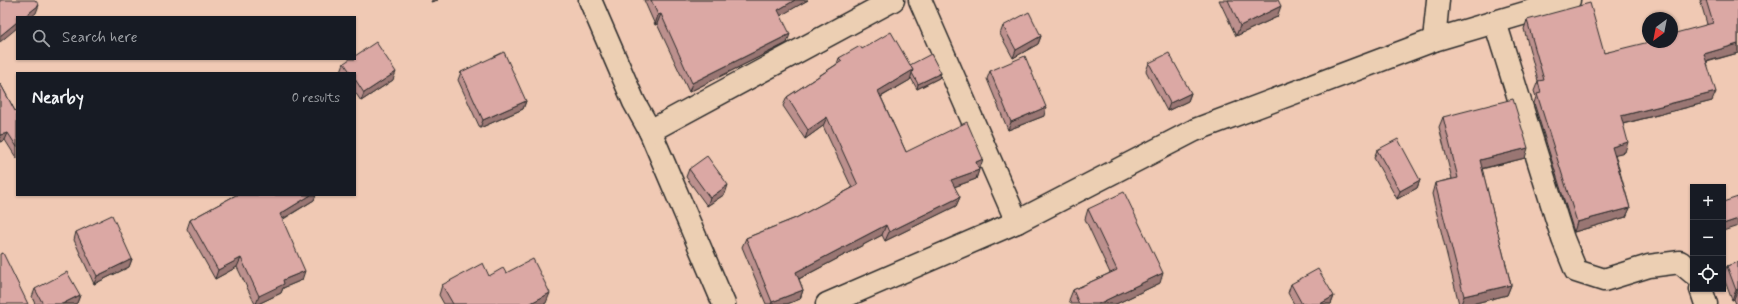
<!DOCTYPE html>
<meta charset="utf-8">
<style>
body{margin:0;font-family:Mynerve,sans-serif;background:#242831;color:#f1f3f6}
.controls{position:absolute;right:12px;bottom:12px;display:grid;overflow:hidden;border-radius:0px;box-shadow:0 1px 3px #0004}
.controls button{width:36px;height:36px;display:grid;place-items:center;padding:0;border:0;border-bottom:1px solid #363941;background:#171b24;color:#f1f3f6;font:20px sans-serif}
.compass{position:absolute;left:1642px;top:12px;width:36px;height:36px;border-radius:50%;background:#171b24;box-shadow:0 1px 3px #0004;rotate:212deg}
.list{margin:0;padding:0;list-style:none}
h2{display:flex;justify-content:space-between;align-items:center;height:52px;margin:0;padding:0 16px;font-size:17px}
h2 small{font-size:13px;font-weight:400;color:#9ea1a6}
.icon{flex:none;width:22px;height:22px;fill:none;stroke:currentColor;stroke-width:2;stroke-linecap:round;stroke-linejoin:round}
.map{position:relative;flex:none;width:1738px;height:304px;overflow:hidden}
.search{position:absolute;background:#171b24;box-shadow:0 1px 3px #0004;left:16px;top:16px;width:340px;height:44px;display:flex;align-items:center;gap:10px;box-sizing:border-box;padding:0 14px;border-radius:0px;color:#9ea1a6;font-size:15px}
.panel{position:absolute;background:#171b24;box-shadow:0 1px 3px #0004;left:16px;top:72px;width:340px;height:124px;border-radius:0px}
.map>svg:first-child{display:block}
</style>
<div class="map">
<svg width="1738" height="304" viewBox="0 0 1738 304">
<rect width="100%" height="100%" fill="#f0c9b4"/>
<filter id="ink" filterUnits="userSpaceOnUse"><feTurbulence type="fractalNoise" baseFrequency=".025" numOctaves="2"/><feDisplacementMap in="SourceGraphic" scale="8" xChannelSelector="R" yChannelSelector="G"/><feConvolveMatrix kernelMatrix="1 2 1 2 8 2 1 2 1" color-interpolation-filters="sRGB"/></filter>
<g filter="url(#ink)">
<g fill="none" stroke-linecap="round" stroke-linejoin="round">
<!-- minor casing -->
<g stroke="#2b2b2b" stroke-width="25">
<g id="minor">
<polyline points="590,0 634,102 650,131 724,304"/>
<polyline points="920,0 1017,222"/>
<polyline points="1495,22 1563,239 1576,271 1604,280 1649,266 1680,262 1693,273"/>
<polyline points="1434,40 1438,0"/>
<polyline points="650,131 893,0"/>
<polyline points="1701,289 1706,304"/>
<polyline points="827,304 1017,222 1195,130 1434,40 1569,0"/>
</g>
</g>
<!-- minor -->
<use href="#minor" stroke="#eccfb3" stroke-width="22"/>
</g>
<!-- wall -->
<g fill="#bc908d" stroke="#2b2b2b">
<polygon points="644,0 808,0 781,15 787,43 689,92 657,24 655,25"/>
<polygon points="1219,0 1278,0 1277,17 1236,36"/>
<polygon points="1700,0 1738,0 1738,53 1707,62 1712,101 1623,124 1625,152 1615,154 1630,208 1626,217 1574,232 1534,103 1536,97 1534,91 1538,81 1524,29 1527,20 1604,53 1672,42 1707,24"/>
<polygon points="1003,26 1041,36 1038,44 1013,58 1000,34"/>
<polygon points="862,49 910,65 941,73 939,78 917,89 911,78 910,80 881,97 906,152 980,168 979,169 976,179 954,187 960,197 956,206 885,241 882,235 799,279 803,290 800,299 787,304 766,304 742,247 746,238 796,218 852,188 823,126 805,139 783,106 787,97 837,64 839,58"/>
<polygon points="344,63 393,80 361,101 355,92 355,73 342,73 341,71"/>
<polygon points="1149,63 1191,93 1188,101 1167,111 1146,71"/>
<polygon points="990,71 1044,116 1008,130 987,79"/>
<polygon points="461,72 526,101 523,109 480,128 458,80"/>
<polygon points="0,83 15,111 17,109 17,159 5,140 0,142"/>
<polygon points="1443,117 1525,158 1482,169 1511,285 1507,295 1472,304 1459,304 1432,194 1435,183 1452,179 1439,127"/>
<polygon points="1377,150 1420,180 1417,188 1397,199 1374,158"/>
<polygon points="689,169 725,194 707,206 686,177"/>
<polygon points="236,195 316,195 314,200 282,220 302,280 283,288 281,293 258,304 255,304 237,267 215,279 187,229 190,220"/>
<polygon points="1088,209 1160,283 1116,304 1071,304 1069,300 1073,290 1110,273 1085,219"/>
<polygon points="76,232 132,259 129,267 94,284 74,240"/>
<polygon points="1738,262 1738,304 1736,304 1734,299 1732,300 1723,276 1727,266"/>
<polygon points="506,273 546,303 544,304 444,304 439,295 442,285"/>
<polygon points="1291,284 1334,296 1331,304 1294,304 1288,293"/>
<polygon points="35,289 80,295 77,303 75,304 35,304 32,297"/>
</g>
<!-- shaded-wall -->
<g fill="#997673" stroke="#2b2b2b">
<polygon points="432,0 438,0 431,2"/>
<polygon points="795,0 808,0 775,19 778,10"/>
<polygon points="39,5 36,13 31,17 24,17"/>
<polygon points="1281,6 1277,17 1236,36 1240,26"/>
<polygon points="661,14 657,24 655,25 658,15"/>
<polygon points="17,22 17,28 0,42 0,36"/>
<polygon points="790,34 787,43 689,92 692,83"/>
<polygon points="1041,36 1038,44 1013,58 1016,50"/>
<polygon points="1738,44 1738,53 1701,63 1704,54"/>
<polygon points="913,70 910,80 875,100 878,91"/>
<polygon points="396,72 393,80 361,101 364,93"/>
<polygon points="941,73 939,78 917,89 918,84"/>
<polygon points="1716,92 1712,101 1618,125 1621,116"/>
<polygon points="1191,93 1188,101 1167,111 1170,103"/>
<polygon points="526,101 523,109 480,128 483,120"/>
<polygon points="1046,107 1044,116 1008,130 1011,122"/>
<polygon points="827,117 823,126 805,139 808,130"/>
<polygon points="8,133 5,140 0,142 0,135"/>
<polygon points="1628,142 1625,152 1609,156 1612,147"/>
<polygon points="1528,148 1525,158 1476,170 1480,160"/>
<polygon points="983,159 980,168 973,171 976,162"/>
<polygon points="979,170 976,179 948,189 951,180"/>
<polygon points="1420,180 1417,188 1397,199 1400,191"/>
<polygon points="728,185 725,194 707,206 710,198"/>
<polygon points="311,195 316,195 314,200 276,223 280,214"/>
<polygon points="960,197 956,206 885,241 889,232"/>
<polygon points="1630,208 1626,217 1574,232 1577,222"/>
<polygon points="1738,219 1738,226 1723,231 1723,224"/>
<polygon points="886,225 882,235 793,282 796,272"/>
<polygon points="241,258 237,267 215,279 218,270"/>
<polygon points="132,259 129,267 94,284 97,276"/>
<polygon points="305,271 302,280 283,288 281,293 258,304 256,304 259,296 283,280"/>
<polygon points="1163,273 1160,283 1116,304 1098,304"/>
<polygon points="1511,285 1507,295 1472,304 1461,304 1464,296"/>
<polygon points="1738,289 1734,299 1732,300 1736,290"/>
<polygon points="803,290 800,299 787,304 771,304 772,302"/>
<polygon points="550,293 546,303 544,304 529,304"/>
<polygon points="80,295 77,303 75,304 62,304"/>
<polygon points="1334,296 1331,304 1320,304"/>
</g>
<!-- building -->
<g fill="#dba8a4" stroke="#2b2b2b">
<polygon points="0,0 35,0 39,5 24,17 17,17 17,22 0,36"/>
<polygon points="651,0 795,0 778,10 790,34 692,83 661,14 658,15"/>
<polygon points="1228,0 1278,0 1281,6 1240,26"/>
<polygon points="1706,0 1738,0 1738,44 1704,54 1716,92 1621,116 1628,142 1612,147 1630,208 1577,222 1537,94 1541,93 1538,81 1544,80 1527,20 1590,3 1604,53 1649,42 1672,42 1672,34 1713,23"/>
<polygon points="1029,12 1041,36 1016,50 1003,26"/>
<polygon points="891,32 913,70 878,91 906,152 967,122 983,159 976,162 979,170 951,180 960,197 889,232 886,225 796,272 803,290 772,302 746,238 796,218 858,185 827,117 808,130 787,97 842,61 839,58 860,46 862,49"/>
<polygon points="376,42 396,72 364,93 355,79 355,73 351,73 344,63 350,59 355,59 355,56"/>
<polygon points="504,52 526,101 483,120 461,72"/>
<polygon points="1169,53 1191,93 1170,103 1149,63"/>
<polygon points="931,54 941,73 918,84 912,73 913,70 910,65"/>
<polygon points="1025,56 1046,107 1011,122 990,71"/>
<polygon points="0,83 15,111 17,109 17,147 8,133 0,135"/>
<polygon points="1513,99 1528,148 1480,160 1511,285 1464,296 1435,183 1458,178 1443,117"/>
<polygon points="1398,139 1420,180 1400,191 1377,150"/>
<polygon points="707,156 728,185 710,198 689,169"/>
<polygon points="1124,192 1163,273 1098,304 1079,304 1073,290 1117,270 1088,209"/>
<polygon points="236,195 311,195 280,214 305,271 283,280 284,284 259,296 241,258 218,270 190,220"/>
<polygon points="1738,197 1738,219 1723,224 1723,202"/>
<polygon points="112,215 132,259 97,276 76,232"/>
<polygon points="3,253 28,304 0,304 0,254"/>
<polygon points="533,259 550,293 529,304 453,304 442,285 483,263 489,276 503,268 506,273"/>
<polygon points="1738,262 1738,289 1736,290 1727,266"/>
<polygon points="1318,269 1334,296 1320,304 1302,304 1291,284"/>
<polygon points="67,272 80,295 62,304 43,304 35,289"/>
</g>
</g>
</svg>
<div class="controls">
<button>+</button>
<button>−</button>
<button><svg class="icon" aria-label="locate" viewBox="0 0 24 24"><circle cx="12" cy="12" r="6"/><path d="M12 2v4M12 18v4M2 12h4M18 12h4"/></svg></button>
</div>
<svg class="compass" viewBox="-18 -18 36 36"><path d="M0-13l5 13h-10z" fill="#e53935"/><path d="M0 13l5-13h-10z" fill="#9ea1a6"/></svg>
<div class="search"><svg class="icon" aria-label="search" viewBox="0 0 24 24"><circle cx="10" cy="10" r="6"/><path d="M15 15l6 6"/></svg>Search here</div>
<section class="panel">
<h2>Nearby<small>0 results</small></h2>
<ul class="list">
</ul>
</section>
</div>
